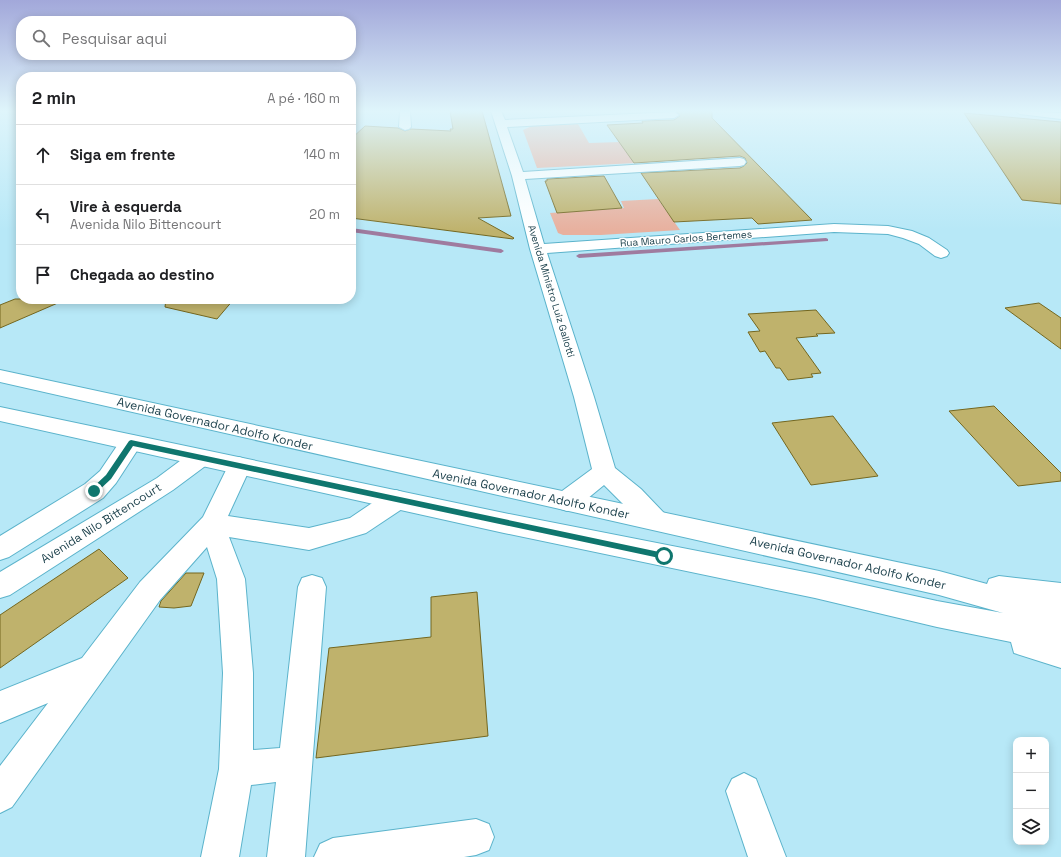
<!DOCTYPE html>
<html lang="pt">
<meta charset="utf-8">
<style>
body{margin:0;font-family:"Space Grotesk",sans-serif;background:#f6f6f6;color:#202124}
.controls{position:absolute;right:12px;bottom:12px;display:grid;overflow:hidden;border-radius:8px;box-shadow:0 2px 10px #0003}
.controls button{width:36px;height:36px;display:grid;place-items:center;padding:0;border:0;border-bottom:1px solid #e0e0e0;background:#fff;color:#202124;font:20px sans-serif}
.stop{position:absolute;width:12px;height:12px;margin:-9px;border:3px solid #0f766e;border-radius:50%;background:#fff}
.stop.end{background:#0f766e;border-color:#fff;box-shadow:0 1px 4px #0008}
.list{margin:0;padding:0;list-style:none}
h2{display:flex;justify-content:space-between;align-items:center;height:52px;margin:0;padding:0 16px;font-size:17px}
h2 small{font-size:13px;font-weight:400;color:#757577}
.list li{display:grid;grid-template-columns:26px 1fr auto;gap:12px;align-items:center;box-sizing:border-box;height:60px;padding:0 16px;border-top:1px solid #e0e0e0}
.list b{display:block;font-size:15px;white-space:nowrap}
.list p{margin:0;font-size:13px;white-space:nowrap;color:#757577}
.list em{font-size:13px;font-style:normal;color:#757577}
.icon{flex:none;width:22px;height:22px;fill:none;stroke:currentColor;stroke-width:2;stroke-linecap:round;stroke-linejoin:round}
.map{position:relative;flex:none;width:1061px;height:857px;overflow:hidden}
.search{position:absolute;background:#fff;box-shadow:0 2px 10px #0003;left:16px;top:16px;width:340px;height:44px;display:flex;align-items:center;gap:10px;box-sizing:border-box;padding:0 14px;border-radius:16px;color:#757577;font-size:15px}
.panel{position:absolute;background:#fff;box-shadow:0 2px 10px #0003;left:16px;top:72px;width:340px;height:232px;border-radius:16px}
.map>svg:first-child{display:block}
</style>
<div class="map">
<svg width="1061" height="857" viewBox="0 0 1061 857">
<rect width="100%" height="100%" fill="#b7e8f7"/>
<!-- green -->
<g fill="#e8b09e">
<polygon points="578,124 589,143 621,142 636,163 537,168 523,130 532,126"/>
<polygon points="658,199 680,230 601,235 563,235 558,233 550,213 624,208 621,201"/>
</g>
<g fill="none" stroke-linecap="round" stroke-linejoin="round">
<!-- stream -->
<g fill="#9f7b9f" fill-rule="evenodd">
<polygon points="351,228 501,249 504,251 501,253 351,232"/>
<polygon points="826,238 828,239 828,241 579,258 576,256 579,254"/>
</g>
</g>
<!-- building -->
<g fill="#bfb26c" stroke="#74671f">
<polygon points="450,111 482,111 511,216 478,218 514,238 513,239 351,218 351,139 365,126 398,128 405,131 411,129 451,131 450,129 453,129"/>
<polygon points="676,111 712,111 712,118 812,220 758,224 752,218 674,222 641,173 740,168 744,166 747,163 745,158 740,156 634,163 607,125 643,123 642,121 674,120 680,116"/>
<polygon points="964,113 1061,122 1061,204 1022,200"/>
<polygon points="604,176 622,208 557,213 545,181 547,181 547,179"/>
<polygon points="15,299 67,299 0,328 0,305"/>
<polygon points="166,299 234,299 217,319 165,307"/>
<polygon points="1039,303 1061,318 1061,349 1005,308"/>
<polygon points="816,310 835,333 816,334 818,336 796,338 821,373 811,374 813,377 788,380 780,368 776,368 765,351 760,352 748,332 760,331 748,314"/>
<polygon points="994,406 1061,473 1061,481 1018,486 949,411"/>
<polygon points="833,416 878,476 811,485 772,423"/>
<polygon points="99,549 128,578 0,668 0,615"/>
<polygon points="186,573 204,573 191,606 174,608 159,607 161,601"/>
<polygon points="477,592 488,736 316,758 329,648 431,637 431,597"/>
</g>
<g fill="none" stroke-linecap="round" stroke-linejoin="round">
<!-- minor casing -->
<g stroke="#5bb3cb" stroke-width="2">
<g id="minor">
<polygon points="400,111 410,111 411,127 409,129 405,130 399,127"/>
<polygon points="491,111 501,111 505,120 674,112 679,115 674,118 507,127 523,172 740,158 744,159 746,162 744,165 740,166 525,179 544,244 834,224 888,226 912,231 929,238 947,250 949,253 947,256 941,258 935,256 919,244 903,238 888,234 834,232 547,253 594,397 615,468 641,489 664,513 668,520 664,527 655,530 646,527 604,485 576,508 567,511 558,508 555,501 558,494 592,469 574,397 530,249 512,176"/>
<polygon points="1015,111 1061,113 1061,119 1020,114"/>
<polygon points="131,435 139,437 142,443 116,483 103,498 9,557 0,560 0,536 85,484 100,471 123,437"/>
<polygon points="200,450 208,452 212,458 208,464 173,490 10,595 0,598 0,572 157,478 192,452"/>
<polygon points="239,457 247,460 251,466 228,516 309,528 350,518 387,493 396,490 405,493 408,500 405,507 366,533 309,550 229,537 245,579 253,673 253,750 280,748 298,587 302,578 312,575 322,578 326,587 305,857 267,857 276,782 251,785 239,857 201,857 219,769 223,673 217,579 207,547 160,600 12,807 0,813 0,766 48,703 0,723 0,691 82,658 140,582 203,517 231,460"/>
<polygon points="744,773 756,779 786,857 748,857 726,791 732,779"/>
<polygon points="476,819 489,824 494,837 489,850 476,855 464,857 314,857 320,844 333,838"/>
</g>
</g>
<!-- major casing -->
<g stroke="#5bb3cb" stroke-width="2">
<polygon id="major" points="0,370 393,455 939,571 987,584 989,579 999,576 1061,583 1061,668 1014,653 1011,642 937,627 815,598 504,533 0,421 0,407 504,513 815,574 937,601 1003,613 939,595 0,382"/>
</g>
<!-- minor -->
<use href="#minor" fill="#fff" fill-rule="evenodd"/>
<!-- major -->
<use href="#major" fill="#fff" fill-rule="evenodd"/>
</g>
<!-- sky -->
<linearGradient id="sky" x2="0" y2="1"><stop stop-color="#a2a8da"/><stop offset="0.48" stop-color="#dff5fb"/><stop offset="1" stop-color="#dff5fb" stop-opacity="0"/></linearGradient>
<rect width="1061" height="231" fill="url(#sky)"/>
<!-- route -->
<polygon fill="#0f766e" points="131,440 664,553 667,556 664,559 133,446 111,479 96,493 91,493 91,489 106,475 129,441"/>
<g text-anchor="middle" stroke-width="3" stroke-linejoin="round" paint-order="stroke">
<!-- far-street labels -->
<g font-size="10" fill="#193e49" stroke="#fff">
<text transform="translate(686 238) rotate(-4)" y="4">Rua Mauro Carlos Bertemes</text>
<text transform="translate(552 291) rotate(73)" y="4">Avenida Ministro Luiz Gallotti</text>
</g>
<!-- street labels -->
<g font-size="12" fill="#193e49" stroke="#fff">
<text transform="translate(215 424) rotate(13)" y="4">Avenida Governador Adolfo Konder</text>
<text transform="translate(531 494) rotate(12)" y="4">Avenida Governador Adolfo Konder</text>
<text transform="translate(101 523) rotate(-32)" y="4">Avenida Nilo Bittencourt</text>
<text transform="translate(848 563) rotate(13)" y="4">Avenida Governador Adolfo Konder</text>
</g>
</g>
</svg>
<div class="controls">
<button>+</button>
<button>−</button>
<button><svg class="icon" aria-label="layers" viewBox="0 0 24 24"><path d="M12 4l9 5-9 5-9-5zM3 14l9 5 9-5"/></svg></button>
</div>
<div class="stop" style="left:664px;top:556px"></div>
<div class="stop end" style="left:94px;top:491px"></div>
<div class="search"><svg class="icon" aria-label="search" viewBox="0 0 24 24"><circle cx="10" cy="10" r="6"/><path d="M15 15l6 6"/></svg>Pesquisar aqui</div>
<section class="panel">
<h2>2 min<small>A pé · 160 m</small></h2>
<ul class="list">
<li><svg class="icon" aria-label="ahead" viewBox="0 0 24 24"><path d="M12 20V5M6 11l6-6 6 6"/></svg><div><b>Siga em frente</b></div><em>140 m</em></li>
<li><svg class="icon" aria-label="left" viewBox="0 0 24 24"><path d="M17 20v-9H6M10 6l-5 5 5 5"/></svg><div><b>Vire à esquerda</b><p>Avenida Nilo Bittencourt</p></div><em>20 m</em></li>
<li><svg class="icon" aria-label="arrive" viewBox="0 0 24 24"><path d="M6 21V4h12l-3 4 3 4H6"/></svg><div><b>Chegada ao destino</b></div></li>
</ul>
</section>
</div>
